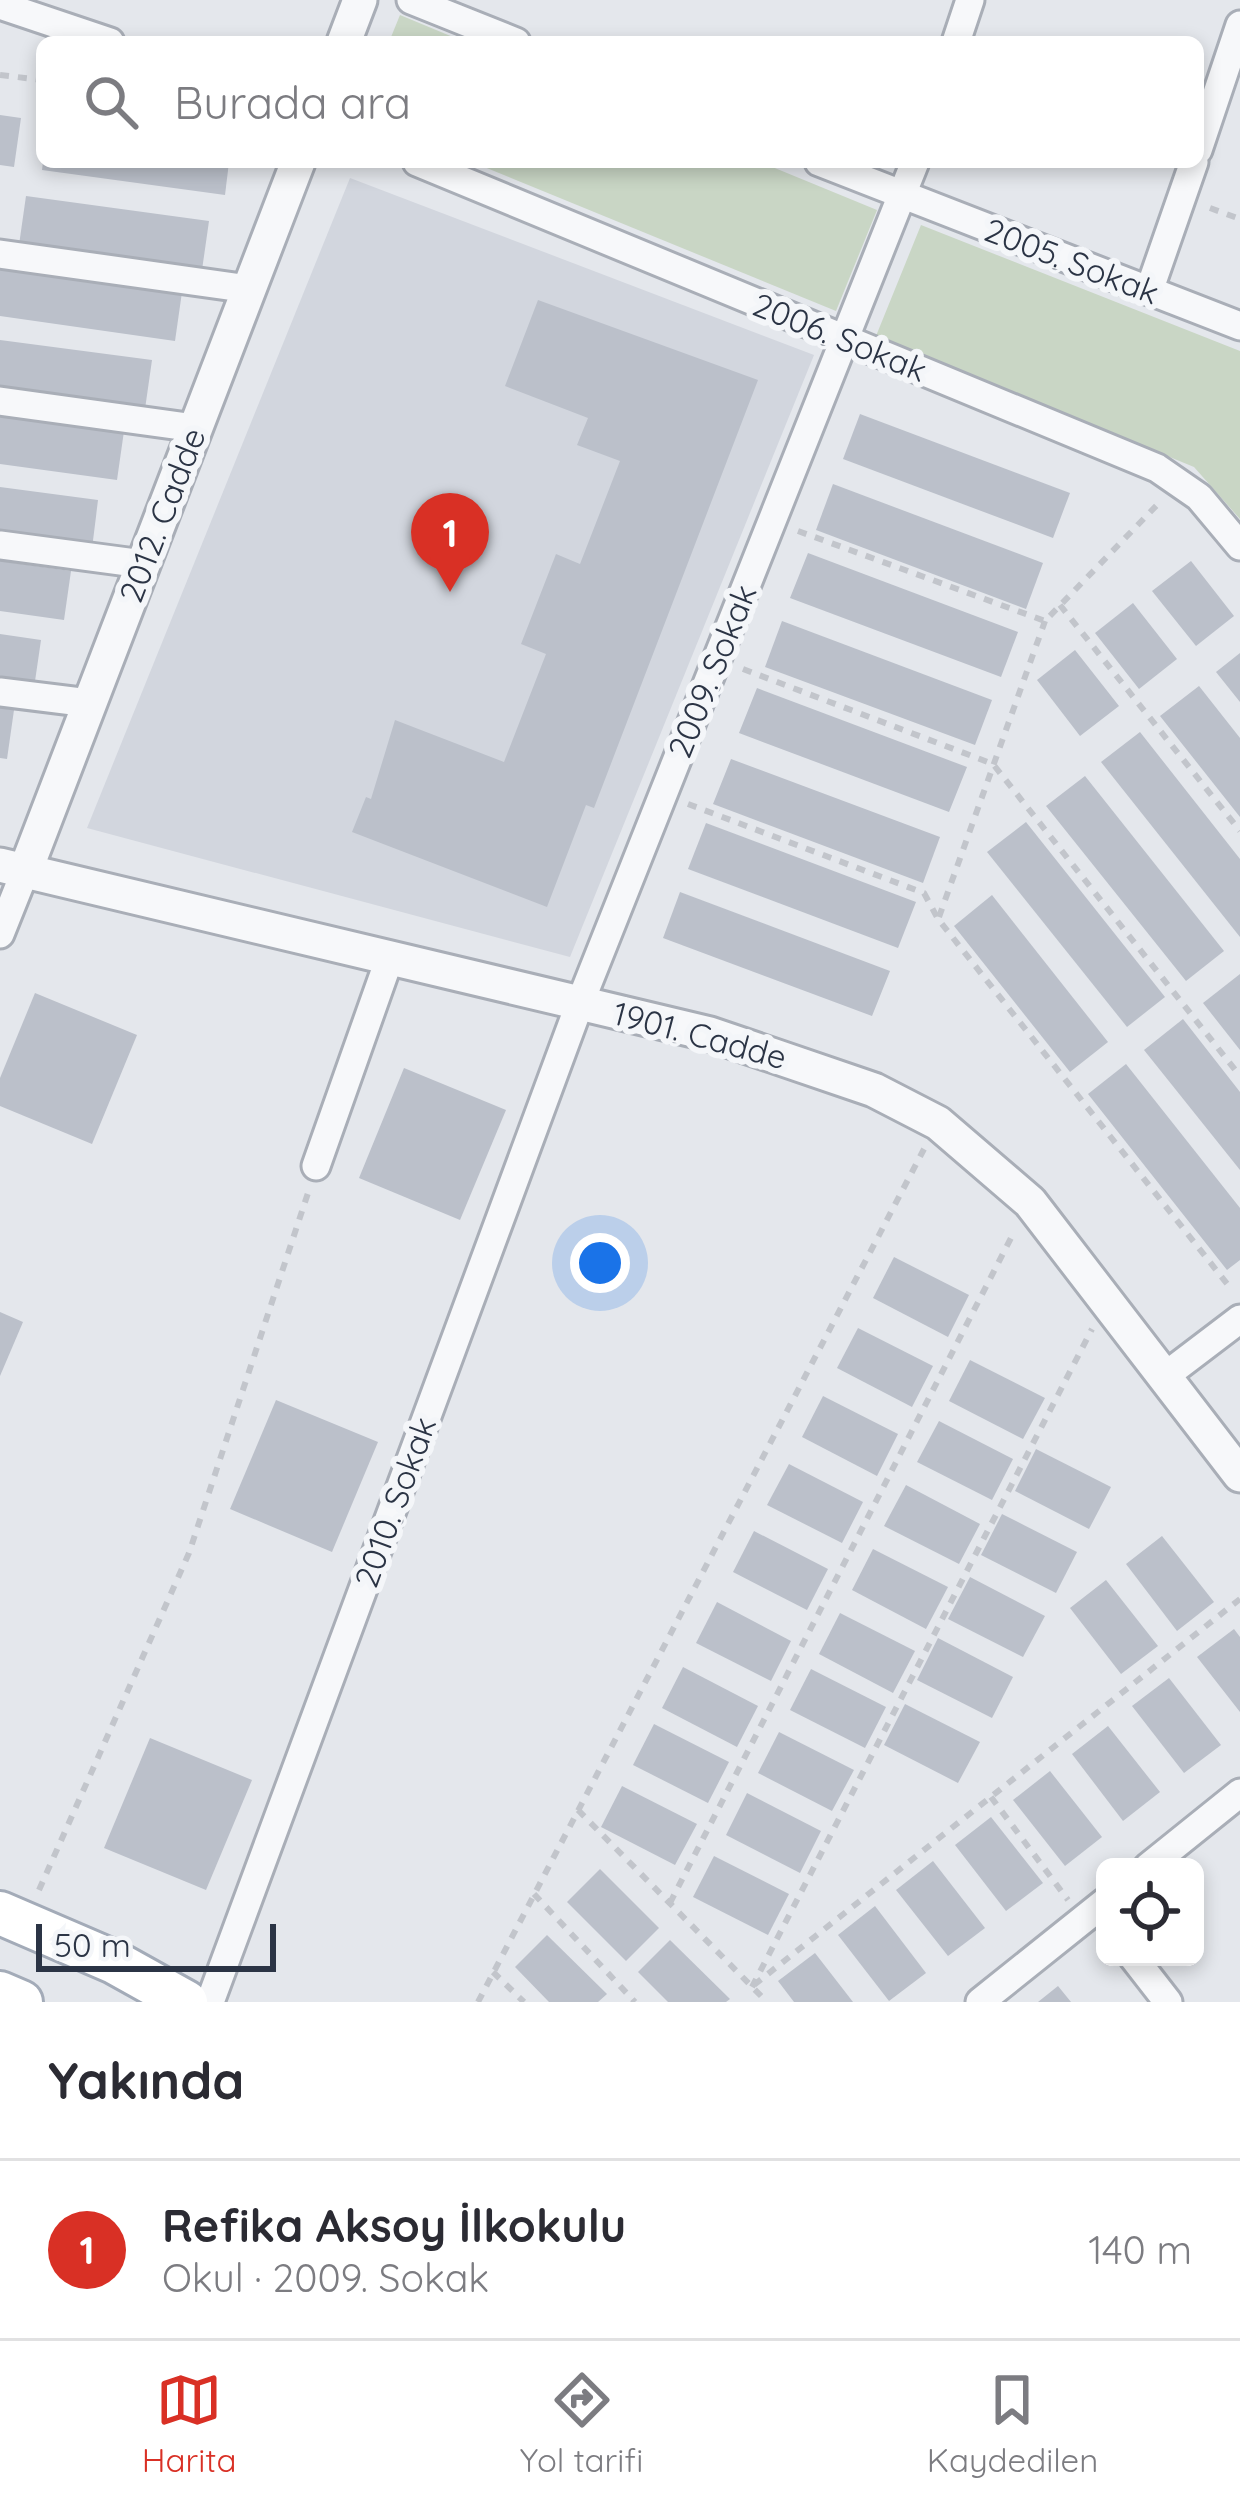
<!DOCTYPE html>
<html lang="tr">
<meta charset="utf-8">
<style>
body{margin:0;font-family:Quicksand,sans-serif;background:#f2f2f3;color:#2b2b33}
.controls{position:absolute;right:36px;bottom:36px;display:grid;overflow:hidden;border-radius:18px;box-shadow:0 6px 18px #0003}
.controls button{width:108px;height:108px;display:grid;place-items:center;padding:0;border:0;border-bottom:3px solid #e1e1e2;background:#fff;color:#2b2b33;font:60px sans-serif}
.scale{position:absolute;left:36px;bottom:30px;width:240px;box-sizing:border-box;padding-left:12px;border:6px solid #2b3445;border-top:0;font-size:33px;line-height:42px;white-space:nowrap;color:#2b3445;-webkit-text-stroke:9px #f4f6f9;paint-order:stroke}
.you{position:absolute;left:600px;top:1263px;width:42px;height:42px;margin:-30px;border:9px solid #fff;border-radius:50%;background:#1a73e8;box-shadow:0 0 0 18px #1a73e833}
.badge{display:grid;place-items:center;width:78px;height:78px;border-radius:50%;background:#d93025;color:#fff;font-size:39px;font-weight:700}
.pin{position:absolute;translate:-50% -99px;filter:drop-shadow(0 3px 6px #0008)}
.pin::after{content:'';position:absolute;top:63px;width:42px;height:36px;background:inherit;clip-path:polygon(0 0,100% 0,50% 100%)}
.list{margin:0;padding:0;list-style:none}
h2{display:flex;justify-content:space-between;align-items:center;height:156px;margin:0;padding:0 48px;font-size:51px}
h2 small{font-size:39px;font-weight:400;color:#7c7c81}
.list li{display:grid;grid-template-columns:78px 1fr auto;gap:36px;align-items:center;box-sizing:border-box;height:180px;padding:0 48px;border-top:3px solid #e1e1e2}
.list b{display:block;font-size:45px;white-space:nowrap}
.list p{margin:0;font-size:39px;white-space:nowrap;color:#7c7c81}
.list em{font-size:39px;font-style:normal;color:#7c7c81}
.icon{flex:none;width:66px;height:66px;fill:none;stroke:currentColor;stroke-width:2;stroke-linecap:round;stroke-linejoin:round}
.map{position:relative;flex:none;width:1240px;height:2002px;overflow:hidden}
.search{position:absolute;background:#fff;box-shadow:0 6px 18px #0003;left:36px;right:36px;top:36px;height:132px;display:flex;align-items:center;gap:30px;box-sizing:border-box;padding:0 42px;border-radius:18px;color:#7c7c81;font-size:45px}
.sheet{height:336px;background:#fff}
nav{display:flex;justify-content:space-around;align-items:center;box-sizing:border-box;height:168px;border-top:3px solid #e1e1e2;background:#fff;font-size:33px;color:#7c7c81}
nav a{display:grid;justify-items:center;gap:6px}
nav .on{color:#d93025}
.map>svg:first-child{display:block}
</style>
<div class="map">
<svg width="1240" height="2002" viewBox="0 0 1240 2002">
<rect width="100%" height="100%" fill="#e4e7ec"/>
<!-- built -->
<polygon fill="#d2d6de" points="350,178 814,355 570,957 87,828"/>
<!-- green -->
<g fill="#c9d6c5">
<polygon points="400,15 465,42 389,42"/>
<polygon points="472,162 760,162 877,210 836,311"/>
<polygon points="921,225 1240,351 1240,519 1194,467 876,336"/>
</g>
<!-- building -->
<g fill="#bbc0ca">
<polygon points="0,115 21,118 14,167 0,165"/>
<polygon points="43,162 229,162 225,195 42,170"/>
<polygon points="26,196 209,221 202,270 19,245"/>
<polygon points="0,267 182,292 175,341 0,316"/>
<polygon points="538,300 758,380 594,808 586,805 547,907 352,832 366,797 371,799 395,720 504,762 546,654 521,644 556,554 580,564 620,461 577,445 588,418 505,386"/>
<polygon points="0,340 152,360 145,409 0,389"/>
<polygon points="0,414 124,431 117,480 0,464"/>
<polygon points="860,414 1070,493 1053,538 843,459"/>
<polygon points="833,484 1043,563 1026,609 816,530"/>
<polygon points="0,487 98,500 92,549 0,537"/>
<polygon points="808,553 1018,632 1001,677 790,598"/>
<polygon points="0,561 71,571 64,620 0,611"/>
<polygon points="1191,561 1234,616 1196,646 1152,591"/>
<polygon points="1133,603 1177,659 1139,689 1095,633"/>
<polygon points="782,621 992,700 975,745 765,667"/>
<polygon points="0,634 41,640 34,688 0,683"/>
<polygon points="1075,650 1119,706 1080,736 1037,680"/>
<polygon points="1240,653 1240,702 1216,672"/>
<polygon points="1199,686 1240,738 1240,817 1160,716"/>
<polygon points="757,688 967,767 949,812 739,733"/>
<polygon points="0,708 14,710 7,759 0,758"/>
<polygon points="1140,732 1240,859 1240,937 1101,762"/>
<polygon points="731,759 940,837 923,883 713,804"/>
<polygon points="1085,776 1224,951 1186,981 1046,806"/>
<polygon points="1026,822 1165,997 1127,1027 987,852"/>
<polygon points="706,823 916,902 898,948 688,869"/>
<polygon points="680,892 890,971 872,1016 663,938"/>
<polygon points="992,895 1108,1042 1070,1072 954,926"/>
<polygon points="1240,974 1240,1050 1203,1003"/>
<polygon points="35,993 137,1035 92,1144 0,1106 0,1078"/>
<polygon points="1183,1019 1240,1092 1240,1170 1144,1050"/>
<polygon points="1126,1064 1240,1208 1240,1260 1227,1270 1088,1094"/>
<polygon points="404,1068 506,1110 460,1220 359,1178"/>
<polygon points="894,1257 969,1295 948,1337 873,1298"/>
<polygon points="0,1312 23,1322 0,1376"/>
<polygon points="858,1328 933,1366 912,1407 837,1368"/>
<polygon points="970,1360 1045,1398 1023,1439 949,1401"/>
<polygon points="823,1396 898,1434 877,1476 802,1437"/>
<polygon points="276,1400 378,1442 332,1552 230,1509"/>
<polygon points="939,1421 1013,1459 992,1500 917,1462"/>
<polygon points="1036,1449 1111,1487 1089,1529 1015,1491"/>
<polygon points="789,1464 863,1502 842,1543 767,1505"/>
<polygon points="906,1485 980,1524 959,1564 884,1526"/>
<polygon points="1002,1514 1077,1552 1056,1593 981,1555"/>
<polygon points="754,1531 828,1569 807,1610 733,1572"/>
<polygon points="1162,1536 1214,1602 1177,1631 1126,1564"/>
<polygon points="873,1549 948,1587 926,1629 852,1590"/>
<polygon points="970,1577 1045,1616 1023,1657 948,1619"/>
<polygon points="1106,1580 1158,1646 1121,1674 1070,1608"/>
<polygon points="717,1602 791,1641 771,1681 696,1643"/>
<polygon points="840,1613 915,1651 893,1693 819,1654"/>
<polygon points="1234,1629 1240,1637 1240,1712 1197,1657"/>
<polygon points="938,1638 1013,1677 992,1718 917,1680"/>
<polygon points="683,1667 758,1706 737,1747 662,1708"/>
<polygon points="811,1669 886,1707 865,1748 790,1710"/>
<polygon points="1169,1678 1221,1745 1184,1773 1132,1706"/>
<polygon points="905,1704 980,1742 958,1783 884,1745"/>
<polygon points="654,1724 729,1762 708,1803 633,1765"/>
<polygon points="1108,1726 1160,1792 1123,1821 1072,1754"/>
<polygon points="779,1732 854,1770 832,1811 758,1773"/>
<polygon points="150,1738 252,1780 206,1890 104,1848"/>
<polygon points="1050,1771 1102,1837 1065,1866 1013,1800"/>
<polygon points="622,1786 697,1824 675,1865 601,1827"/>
<polygon points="747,1793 821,1831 800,1873 726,1835"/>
<polygon points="991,1817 1043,1883 1006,1911 955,1845"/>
<polygon points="714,1856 789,1894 768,1935 693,1897"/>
<polygon points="933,1861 985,1928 948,1956 896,1890"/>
<polygon points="600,1869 659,1928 626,1961 567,1902"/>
<polygon points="875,1906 926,1973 889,2001 838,1935"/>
<polygon points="547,1935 607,1994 598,2002 549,2002 515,1967"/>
<polygon points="670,1940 730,1999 726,2002 668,2002 638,1972"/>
<polygon points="815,1953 853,2002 794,2002 778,1981"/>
<polygon points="1058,1986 1071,2002 1038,2002"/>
</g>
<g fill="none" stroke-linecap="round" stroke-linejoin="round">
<!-- minor casing -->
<g stroke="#a9aeb7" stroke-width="33">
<g id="minor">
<polyline points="411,0 516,42"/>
<polyline points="0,5 110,42"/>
<polyline points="956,42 970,0"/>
<polyline points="1198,150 1240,25"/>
<polyline points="417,162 1157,468 1199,497 1240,546"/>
<polyline points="819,162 1240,326"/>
<polyline points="0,254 249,289"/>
<polyline points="1149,291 1194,162"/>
<polyline points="0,401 195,428"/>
<polyline points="0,545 143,564"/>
<polyline points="0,692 89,703"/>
<polyline points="0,934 26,869"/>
<polyline points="316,1166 390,957"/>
<polyline points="1165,1376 1240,1319"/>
<polyline points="1148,1867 1240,1793"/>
<polyline points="1133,1957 1168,2002"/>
<polyline points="210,2002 580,1003 915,162"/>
<polyline points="980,2002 1105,1902"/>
</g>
</g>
<!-- tertiary casing -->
<g stroke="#a9aeb7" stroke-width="39">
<g id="tertiary">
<polyline points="344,42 360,0"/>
<polyline points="0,865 710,1034 874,1090 938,1123 1030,1202 1240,1475"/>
<polyline points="26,869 298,162"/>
</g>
</g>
<!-- primary casing -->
<g stroke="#a3abb8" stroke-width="48">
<g id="primary">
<polyline points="0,1913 114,1962 186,2002"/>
<polyline points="0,1993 21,2002"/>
</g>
</g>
<!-- path -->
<g stroke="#c2c5cb" stroke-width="6" stroke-dasharray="9 9" stroke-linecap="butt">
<polyline points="0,75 42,80"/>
<polyline points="1210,208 1240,219"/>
<polyline points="798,531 1045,621 1157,505"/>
<polyline points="1060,605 1240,831"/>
<polyline points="743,669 993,764 1240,1076"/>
<polyline points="688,804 924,893 938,919 1232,1290"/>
<polyline points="939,917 1045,621"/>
<polyline points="991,1797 1068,1900"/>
<polyline points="578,1810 767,2002"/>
<polyline points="39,1890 189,1553 308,1193"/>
<polyline points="534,1894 635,2002"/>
<polyline points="670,1903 1014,1232"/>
<polyline points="493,1972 524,2002"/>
<polyline points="754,1985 1240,1599"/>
<polyline points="752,1987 1092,1329"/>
<polyline points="478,2002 924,1149"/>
</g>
<!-- minor -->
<use href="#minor" stroke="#f7f8fa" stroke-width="27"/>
<!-- tertiary -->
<use href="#tertiary" stroke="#f7f8fa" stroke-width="33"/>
<!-- primary -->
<use href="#primary" stroke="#fff" stroke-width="42"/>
</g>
<g text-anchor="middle" stroke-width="12" stroke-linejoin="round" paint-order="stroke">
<!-- street labels -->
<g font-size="33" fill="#2b3445" stroke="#f4f6f9">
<text transform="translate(1072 261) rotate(21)" y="12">2005. Sokak</text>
<text transform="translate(840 337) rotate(22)" y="12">2006. Sokak</text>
<text transform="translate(162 515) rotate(-69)" y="12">2012. Cadde</text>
<text transform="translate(712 671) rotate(-68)" y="12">2009. Sokak</text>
<text transform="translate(700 1035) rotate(15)" y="12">1901. Cadde</text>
<text transform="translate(395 1502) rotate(-70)" y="12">2010. Sokak</text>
</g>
</g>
</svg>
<div class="controls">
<button><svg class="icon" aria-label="locate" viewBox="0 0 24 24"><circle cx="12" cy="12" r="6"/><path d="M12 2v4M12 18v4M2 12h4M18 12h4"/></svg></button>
</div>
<div class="scale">50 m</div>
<div class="you"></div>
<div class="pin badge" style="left:450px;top:592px">1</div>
<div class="search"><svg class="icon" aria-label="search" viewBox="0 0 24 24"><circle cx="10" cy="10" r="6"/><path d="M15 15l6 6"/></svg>Burada ara</div>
</div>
<section class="sheet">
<h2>Yakında<small></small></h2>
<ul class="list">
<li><span class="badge">1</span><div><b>Refika Aksoy İlkokulu</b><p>Okul · 2009. Sokak</p></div><em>140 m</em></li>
</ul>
</section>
<nav>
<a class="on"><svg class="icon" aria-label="map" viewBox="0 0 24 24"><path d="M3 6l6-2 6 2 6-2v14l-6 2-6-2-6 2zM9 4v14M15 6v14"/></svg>Harita</a>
<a><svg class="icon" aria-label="directions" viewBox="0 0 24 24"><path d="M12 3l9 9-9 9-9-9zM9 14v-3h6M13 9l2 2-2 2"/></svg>Yol tarifi</a>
<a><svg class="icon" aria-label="saved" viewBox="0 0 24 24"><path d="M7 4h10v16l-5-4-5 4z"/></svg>Kaydedilen</a>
</nav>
